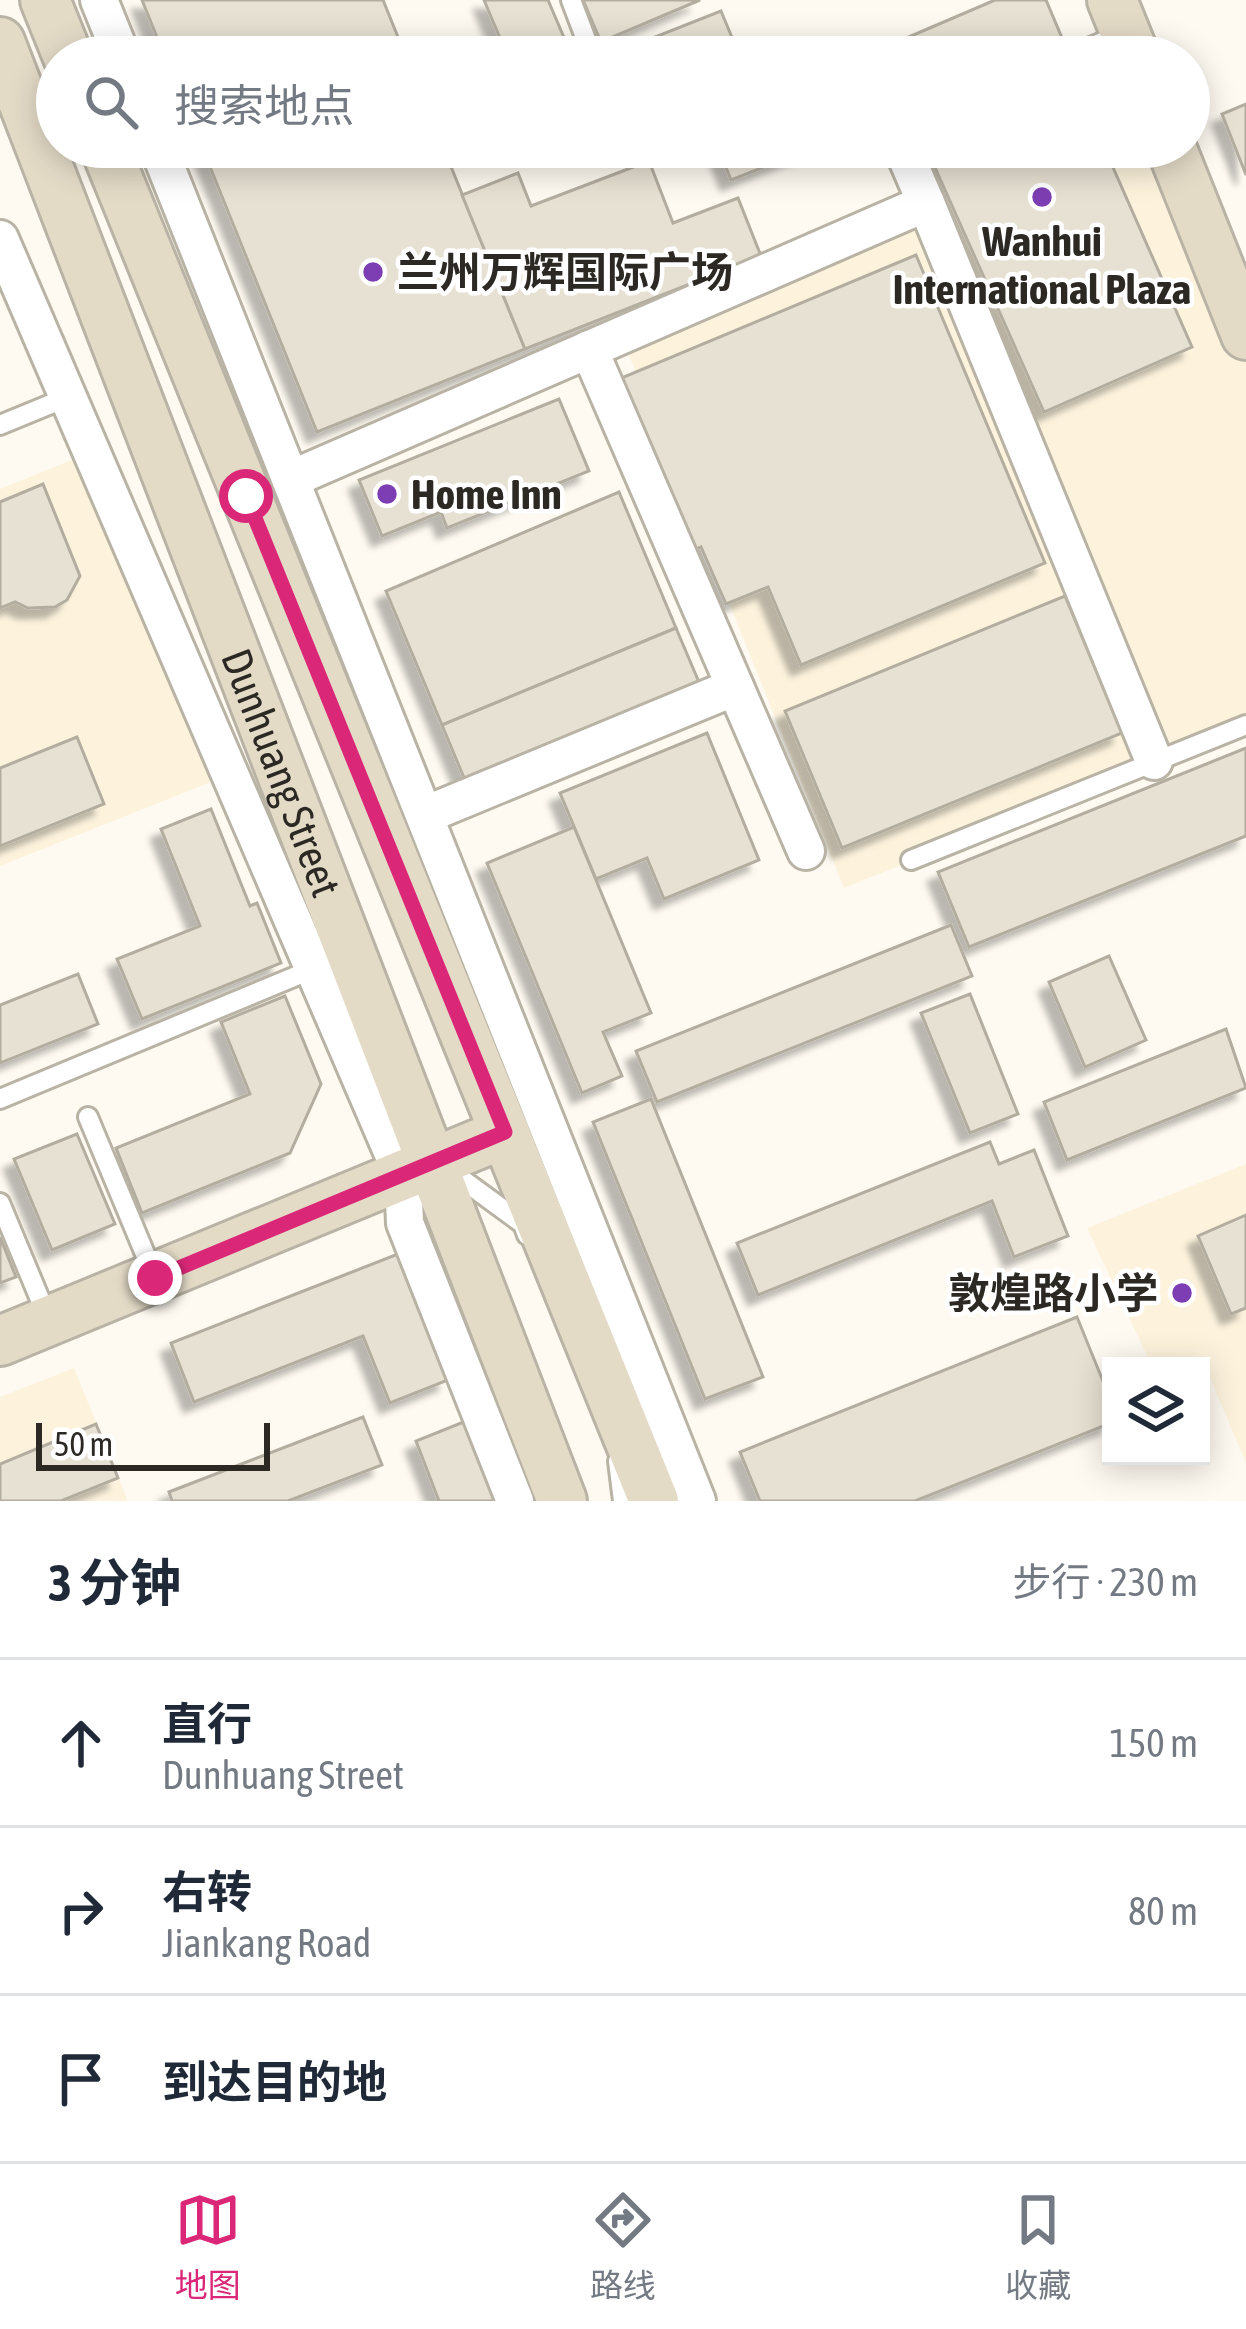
<!DOCTYPE html>
<html lang="zh">
<meta charset="utf-8">
<style>
body{margin:0;font-family:"Asap Condensed","Noto Sans SC",sans-serif;background:#f2f2f3;color:#1f2937}
.controls{position:absolute;right:36px;bottom:36px;display:grid;overflow:hidden;border-radius:0px;box-shadow:0 6px 30px #0003}
.controls button{width:108px;height:108px;display:grid;place-items:center;padding:0;border:0;border-bottom:3px solid #e0e1e3;background:#fff;color:#1f2937;font:60px sans-serif}
.scale{position:absolute;left:36px;bottom:30px;width:234px;box-sizing:border-box;padding-left:12px;border:6px solid #2c2924;border-top:0;font-size:33px;line-height:42px;white-space:nowrap;color:#2c2924;-webkit-text-stroke:9px #fff;paint-order:stroke}
.stop{position:absolute;width:36px;height:36px;margin:-27px;border:9px solid #db2777;border-radius:50%;background:#fff}
.stop.end{background:#db2777;border-color:#fff;box-shadow:0 3px 12px #0008}
.list{margin:0;padding:0;list-style:none}
h2{display:flex;justify-content:space-between;align-items:center;height:156px;margin:0;padding:0 48px;font-size:51px}
h2 small{font-size:39px;font-weight:400;color:#747a83}
.list li{display:grid;grid-template-columns:78px 1fr auto;gap:36px;align-items:center;box-sizing:border-box;height:168px;padding:0 48px;border-top:3px solid #e0e1e3}
.list b{display:block;font-size:45px;white-space:nowrap}
.list p{margin:0;font-size:39px;white-space:nowrap;color:#747a83}
.list em{font-size:39px;font-style:normal;color:#747a83}
.icon{flex:none;width:66px;height:66px;fill:none;stroke:currentColor;stroke-width:2;stroke-linecap:round;stroke-linejoin:round}
.map{position:relative;flex:none;width:1246px;height:1501px;overflow:hidden}
.search{position:absolute;background:#fff;box-shadow:0 6px 30px #0003;left:36px;right:36px;top:36px;height:132px;display:flex;align-items:center;gap:30px;box-sizing:border-box;padding:0 42px;border-radius:66px;color:#747a83;font-size:45px}
.sheet{height:660px;background:#fff}
nav{display:flex;justify-content:space-around;align-items:center;box-sizing:border-box;height:168px;border-top:3px solid #e0e1e3;background:#fff;font-size:33px;color:#747a83}
nav a{display:grid;justify-items:center;gap:6px}
nav .on{color:#db2777}
.map>svg:first-child{display:block}
</style>
<div class="map">
<svg width="1246" height="1501" viewBox="0 0 1246 1501">
<defs>
<filter id="shadow"><feDropShadow dx="-10" dy="10" stdDeviation="3" flood-color="#0004"/></filter>
</defs>
<rect width="100%" height="100%" fill="#fefaf1"/>
<!-- built -->
<g fill="#fdf3dd">
<polygon points="943,147 1160,147 1246,360 1246,727 844,888 622,338 964,201"/>
<polygon points="79,457 211,782 0,866 0,489"/>
<polygon points="1246,1164 1246,1463 1202,1359 1152,1366 1087,1228"/>
<polygon points="74,1368 128,1501 0,1501 0,1397"/>
</g>
<!-- building -->
<g fill="#e7e1d3" stroke="#b3ada0" stroke-width="3" filter="url(#shadow)">
<polygon points="142,0 383,0 406,57 165,57"/>
<polygon points="484,0 548,0 565,40 525,57 508,57"/>
<polygon points="583,0 700,0 601,42"/>
<polygon points="995,0 1046,0 1062,38 1017,57 862,57"/>
<polygon points="721,11 740,57 630,57 627,48"/>
<polygon points="502,41 508,57 463,57"/>
<polygon points="1246,104 1246,175 1222,114"/>
<polygon points="202,147 443,147 525,349 317,432"/>
<polygon points="718,147 815,147 731,180"/>
<polygon points="944,147 1104,147 1192,347 1044,412 929,154"/>
<polygon points="649,161 673,223 738,198 761,256 525,349 462,195 518,173 531,206"/>
<polygon points="916,255 1045,563 801,665 768,587 726,604 701,547 691,551 619,379"/>
<polygon points="559,399 589,471 447,528 441,512 382,536 359,480"/>
<polygon points="43,484 80,576 67,600 55,607 28,608 15,602 0,608 0,502"/>
<polygon points="619,492 676,628 442,725 386,591"/>
<polygon points="1065,596 1122,733 842,848 785,711"/>
<polygon points="676,628 701,687 467,785 442,725"/>
<polygon points="707,733 759,860 664,899 647,858 596,879 560,793"/>
<polygon points="77,737 104,804 0,846 0,768"/>
<polygon points="1246,748 1246,836 969,947 938,872"/>
<polygon points="211,809 250,906 257,903 281,963 142,1019 117,959 200,926 161,829"/>
<polygon points="574,827 651,1013 603,1032 622,1076 582,1093 487,863"/>
<polygon points="951,925 972,976 657,1102 636,1051"/>
<polygon points="1109,956 1146,1040 1085,1067 1049,982"/>
<polygon points="78,974 98,1024 0,1063 0,1005"/>
<polygon points="970,994 1018,1114 970,1133 921,1013"/>
<polygon points="285,996 321,1084 290,1153 142,1213 116,1148 250,1094 221,1022"/>
<polygon points="1226,1029 1246,1088 1067,1160 1044,1102"/>
<polygon points="651,1099 763,1377 705,1399 593,1122"/>
<polygon points="77,1134 115,1224 52,1250 14,1159"/>
<polygon points="990,1142 999,1164 1034,1150 1068,1236 1014,1257 992,1201 758,1295 737,1243"/>
<polygon points="1246,1215 1246,1308 1231,1314 1198,1236"/>
<polygon points="0,1237 16,1277 0,1283"/>
<polygon points="398,1254 448,1380 390,1403 363,1336 194,1402 171,1343"/>
<polygon points="1077,1317 1111,1401 1111,1423 915,1501 760,1501 740,1452"/>
<polygon points="363,1417 382,1465 288,1501 172,1501 169,1492"/>
<polygon points="471,1419 503,1501 439,1501 416,1441"/>
<polygon points="96,1424 118,1478 61,1501 0,1501 0,1464"/>
</g>
<g fill="none" stroke-linecap="round" stroke-linejoin="round">
<!-- lane casing -->
<g stroke="#b9b3a5" stroke-width="24">
<g id="lane">
<polyline points="571,0 585,37"/>
<polyline points="0,425 68,397"/>
<polyline points="911,860 1246,725"/>
<polyline points="0,1099 313,969"/>
<polyline points="88,1117 153,1273"/>
<polyline points="448,1169 523,1224 527,1235"/>
<polyline points="0,1203 49,1321"/>
<polyline points="618,1461 623,1501"/>
</g>
</g>
<!-- street casing -->
<g stroke="#b9b3a5" stroke-width="42">
<g id="street">
<polyline points="99,0 122,57"/>
<polyline points="1090,57 1128,41"/>
<polyline points="158,147 697,1501"/>
<polyline points="902,147 926,203"/>
<polyline points="0,239 403,1177 405,1223 515,1501"/>
<polyline points="589,349 806,851"/>
<polyline points="291,479 926,203 1154,761"/>
<polyline points="425,815 735,687"/>
</g>
</g>
<!-- secondary casing -->
<g stroke="#b9b3a5" stroke-width="54">
<g id="secondary">
<polyline points="45,0 68,57"/>
<polyline points="1112,0 1135,57"/>
<path id="s1" d="M0,42l562,1459"/>
<polyline points="105,147 654,1501"/>
<polyline points="1171,147 1246,335"/>
<polyline points="0,1341 505,1133"/>
</g>
</g>
<!-- lane -->
<use href="#lane" stroke="#fff" stroke-width="18"/>
<!-- street -->
<use href="#street" stroke="#fff" stroke-width="36"/>
<!-- secondary -->
<use href="#secondary" stroke="#e4dbc7" stroke-width="48"/>
</g>
<g fill="none" stroke-linecap="round" stroke-linejoin="round">
<!-- route -->
<polyline stroke="#db2777" stroke-width="15" points="155,1278 505,1132 246,496"/>
</g>
<!-- markers -->
<g fill="#7d3eb3" stroke="#fff" stroke-width="4.5">
<circle cx="1042" cy="197" r="12"/>
<circle cx="373" cy="272" r="12"/>
<circle cx="387" cy="494" r="12"/>
<circle cx="1182" cy="1293" r="12"/>
</g>
<g text-anchor="middle" stroke-width="9" stroke-linejoin="round" paint-order="stroke">
<!-- poi labels -->
<g font-size="42" font-weight="bold" fill="#2c2924" stroke="#fff" text-anchor="start">
<text x="1042" y="256" text-anchor="middle">Wanhui<tspan x="1042" dy="48">International Plaza</tspan></text>
<text x="397" y="287">兰州万辉国际广场</text>
<text x="411" y="509">Home Inn</text>
<text x="1158" y="1308" text-anchor="end">敦煌路小学</text>
</g>
<!-- street labels -->
<g font-size="42" fill="#2c2924" stroke="#fff">
<text dy="15" stroke="none"><textPath href="#s1" startOffset="783">Dunhuang Street</textPath></text>
</g>
</g>
</svg>
<div class="controls">
<button><svg class="icon" aria-label="layers" viewBox="0 0 24 24"><path d="M12 4l9 5-9 5-9-5zM3 14l9 5 9-5"/></svg></button>
</div>
<div class="scale">50 m</div>
<div class="stop" style="left:246px;top:496px"></div>
<div class="stop end" style="left:155px;top:1278px"></div>
<div class="search"><svg class="icon" aria-label="search" viewBox="0 0 24 24"><circle cx="10" cy="10" r="6"/><path d="M15 15l6 6"/></svg>搜索地点</div>
</div>
<section class="sheet">
<h2>3 分钟<small>步行 · 230 m</small></h2>
<ul class="list">
<li><svg class="icon" aria-label="ahead" viewBox="0 0 24 24"><path d="M12 20V5M6 11l6-6 6 6"/></svg><div><b>直行</b><p>Dunhuang Street</p></div><em>150 m</em></li>
<li><svg class="icon" aria-label="right" viewBox="0 0 24 24"><path d="M7 20v-9h11M14 6l5 5-5 5"/></svg><div><b>右转</b><p>Jiankang Road</p></div><em>80 m</em></li>
<li><svg class="icon" aria-label="arrive" viewBox="0 0 24 24"><path d="M6 21V4h12l-3 4 3 4H6"/></svg><div><b>到达目的地</b></div></li>
</ul>
</section>
<nav>
<a class="on"><svg class="icon" aria-label="map" viewBox="0 0 24 24"><path d="M3 6l6-2 6 2 6-2v14l-6 2-6-2-6 2zM9 4v14M15 6v14"/></svg>地图</a>
<a><svg class="icon" aria-label="directions" viewBox="0 0 24 24"><path d="M12 3l9 9-9 9-9-9zM9 14v-3h6M13 9l2 2-2 2"/></svg>路线</a>
<a><svg class="icon" aria-label="saved" viewBox="0 0 24 24"><path d="M7 4h10v16l-5-4-5 4z"/></svg>收藏</a>
</nav>
